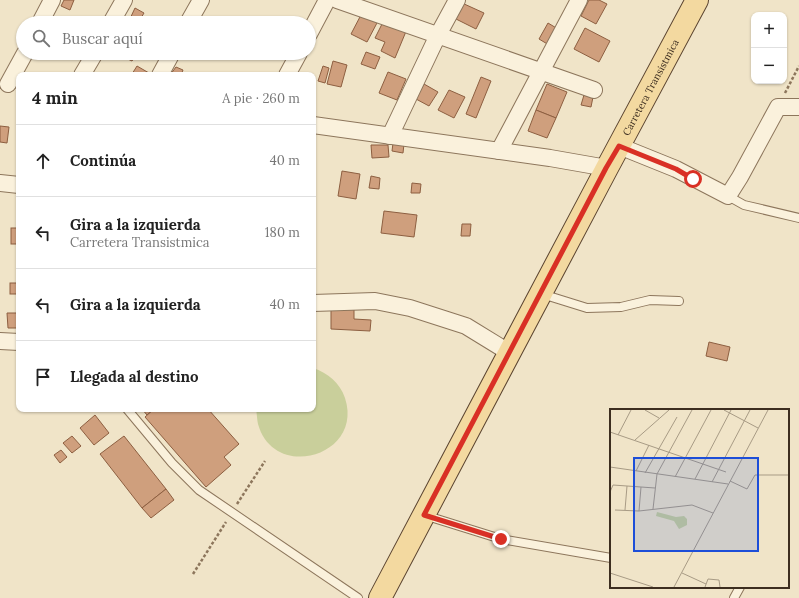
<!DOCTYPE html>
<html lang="es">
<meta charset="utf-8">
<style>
body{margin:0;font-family:Lora,serif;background:#f6f6f6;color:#222}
.controls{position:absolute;right:12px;top:12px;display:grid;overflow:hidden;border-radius:8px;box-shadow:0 1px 3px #0004}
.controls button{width:36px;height:36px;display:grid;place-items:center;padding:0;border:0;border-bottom:1px solid #e0e0e0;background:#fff;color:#222;font:20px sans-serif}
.stop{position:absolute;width:12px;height:12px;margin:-9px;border:3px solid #d93025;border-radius:50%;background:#fff}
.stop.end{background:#d93025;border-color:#fff;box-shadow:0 1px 4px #0008}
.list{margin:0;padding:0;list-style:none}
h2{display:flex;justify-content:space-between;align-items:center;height:52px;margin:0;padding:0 16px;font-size:17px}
h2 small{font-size:13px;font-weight:400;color:#767676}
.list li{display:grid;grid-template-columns:26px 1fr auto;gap:12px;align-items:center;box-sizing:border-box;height:72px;padding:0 16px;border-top:1px solid #e0e0e0}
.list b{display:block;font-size:15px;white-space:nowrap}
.list p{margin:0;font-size:13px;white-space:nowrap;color:#767676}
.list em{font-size:13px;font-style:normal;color:#767676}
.icon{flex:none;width:22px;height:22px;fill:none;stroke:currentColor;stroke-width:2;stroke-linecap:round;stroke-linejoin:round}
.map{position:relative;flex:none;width:799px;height:598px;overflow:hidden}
.search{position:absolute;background:#fff;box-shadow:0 1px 3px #0004;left:16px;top:16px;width:300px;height:44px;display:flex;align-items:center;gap:10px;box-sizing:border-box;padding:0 14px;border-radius:22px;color:#767676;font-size:15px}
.panel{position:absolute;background:#fff;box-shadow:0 1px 3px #0004;left:16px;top:72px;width:300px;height:340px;border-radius:8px}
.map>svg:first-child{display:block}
</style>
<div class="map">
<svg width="799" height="598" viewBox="0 0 799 598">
<rect width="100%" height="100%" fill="#f0e4c8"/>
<!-- green -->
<path fill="#c9cf9b" d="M313,368c15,5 27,15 32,30 19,58 -71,84 -87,26 -1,-4 -1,-10 -2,-15h57z"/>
<!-- building -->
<g fill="#cf9f7d" stroke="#8d5f41">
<polygon points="64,0 74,0 70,10 61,6"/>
<polygon points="589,0 599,0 607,4 596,24 581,16"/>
<polygon points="462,3 484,13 476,29 454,18"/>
<polygon points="135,8 144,13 138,23 128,23"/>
<polygon points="362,13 378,21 367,42 351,34"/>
<polygon points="383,22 407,29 395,58 381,51 385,42 375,38"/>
<polygon points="548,23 558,29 549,45 539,39"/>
<polygon points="585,28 610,41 599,62 574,49"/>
<polygon points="366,52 380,57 375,69 361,64"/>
<polygon points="118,53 137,53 132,61 117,54"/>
<polygon points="333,61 347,65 341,87 327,84"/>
<polygon points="137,66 149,73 147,75 132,74"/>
<polygon points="323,66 329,68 325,83 318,81"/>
<polygon points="176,67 183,70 181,75 170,75"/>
<polygon points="388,72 406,79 397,100 379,93"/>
<polygon points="481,77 491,81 476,118 466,114"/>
<polygon points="424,84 438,92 429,106 416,99"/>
<polygon points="547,84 567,92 556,118 536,110"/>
<polygon points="449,90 465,97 454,118 438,110"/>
<polygon points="584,95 593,97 591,107 581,105"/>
<polygon points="536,110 556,118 547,138 528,131"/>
<polygon points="0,126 9,127 7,143 0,142"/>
<polygon points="393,143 404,144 403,153 392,151"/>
<polygon points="371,145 388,145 389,157 372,158"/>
<polygon points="342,171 360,174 356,199 338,196"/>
<polygon points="371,176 380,178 379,189 369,188"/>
<polygon points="412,183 421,184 420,193 411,193"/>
<polygon points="384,211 417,215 414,237 381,233"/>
<polygon points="462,224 471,224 470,236 461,236"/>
<rect x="11" y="228" width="8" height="16"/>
<rect x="10" y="283" width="9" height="11"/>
<polygon points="331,304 354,305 354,319 371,320 370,331 331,329"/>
<polygon points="7,313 19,313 19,328 8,328"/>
<polygon points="709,342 730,347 727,361 706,356"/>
<polygon points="142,409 154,409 147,415"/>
<polygon points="154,409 208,409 239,444 224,457 231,465 206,487 145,417"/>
<polygon points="95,415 109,433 94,445 80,428"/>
<polygon points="72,436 81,446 72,453 63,443"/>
<polygon points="124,436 166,489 142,508 100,454"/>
<polygon points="61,450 67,457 60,463 54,455"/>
<polygon points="166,489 174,500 151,518 142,508"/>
</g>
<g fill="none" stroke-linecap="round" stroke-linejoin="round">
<!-- service casing -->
<g stroke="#8d765c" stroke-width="10">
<g id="service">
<polyline points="728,196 744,205 799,218"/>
<polyline points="542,294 587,308 621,307 650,300 679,301"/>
<polyline points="127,409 172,463 199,490 358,598"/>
<polyline points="424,515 501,539 611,558"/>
<polyline points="734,598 740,587"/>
</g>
</g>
<!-- minor casing -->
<g stroke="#8d765c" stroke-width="18">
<g id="minor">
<polyline points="337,0 594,90"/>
<polyline points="40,23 52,0"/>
<polyline points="111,23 124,0"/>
<polyline points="188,23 201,0"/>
<polyline points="309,34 327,0"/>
<polyline points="82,75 95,53"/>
<polyline points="160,75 172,53"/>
<polyline points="287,75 299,53"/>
<polyline points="8,84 25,53"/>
<polyline points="313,125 550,158 607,168"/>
<polyline points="390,136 438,35 457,0"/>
<polyline points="619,146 676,169 728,196 740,177 778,107 799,107"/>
<polyline points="499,151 579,0"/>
<polyline points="0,183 19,185"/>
<polyline points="313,303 375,301 410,308 466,326 510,353"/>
<polyline points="0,341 19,342"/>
</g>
</g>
<!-- primary casing -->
<g stroke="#5b4430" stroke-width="24">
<g id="primary">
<path id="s1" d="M380,598l227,-430 90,-168"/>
</g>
</g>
<!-- path -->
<g stroke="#8d765c" stroke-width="2.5" stroke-dasharray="3 2" stroke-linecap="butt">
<polyline points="785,93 799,66"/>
<polyline points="237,504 265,461"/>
<polyline points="193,574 226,522"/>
</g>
<!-- service -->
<use href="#service" stroke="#faf1dc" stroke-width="8"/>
<!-- minor -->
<use href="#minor" stroke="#faf1dc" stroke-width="16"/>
<!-- primary -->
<use href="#primary" stroke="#f3d9a0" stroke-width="22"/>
</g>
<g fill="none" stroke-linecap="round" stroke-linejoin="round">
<!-- route -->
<polyline stroke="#d93025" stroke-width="5" points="501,539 424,515 606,168 619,146 676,169 693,179"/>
</g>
<g text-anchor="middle" stroke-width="3.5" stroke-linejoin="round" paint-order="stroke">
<!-- street labels -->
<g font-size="10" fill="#3d2e20" stroke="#f7eed8">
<text dy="4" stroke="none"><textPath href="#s1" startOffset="578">Carretera Transistmica</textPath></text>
</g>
</g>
<!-- overview -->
<g transform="translate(610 409)">
<rect width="179" height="179" fill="#f0e4c8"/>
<path d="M47,103l19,5 8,-1 3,3v6l-8,4 -5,-8 -18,-5z" fill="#c9cf9b"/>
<path fill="none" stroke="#a89b85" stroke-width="1" d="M35,1l14,8M114,1l34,18M0,23l116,40M8,26l13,-25M25,31l34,-30M0,49v30M0,58l118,17M26,62l13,-26M35,64l32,-56M65,68l36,-67M85,70l36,-69M120,72l17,8 8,-14h34M102,73l38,-72M0,83l3,-7 42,3M43,100l4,-35 35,-64M5,101l24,1 53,-6 21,8M15,101l2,-24M29,102l2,-24M0,164l43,14M72,164l24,11M64,178l94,-177M95,178l3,-8 11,1 1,7"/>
<path fill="#1d4ed8" fill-opacity="0.15" stroke="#1d4ed8" stroke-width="2" d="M24,49h124v93h-124z"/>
<rect width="179" height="179" fill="none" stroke="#3d2e20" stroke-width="2"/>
</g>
</svg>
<div class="controls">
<button>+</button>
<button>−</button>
</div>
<div class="stop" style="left:693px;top:179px"></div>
<div class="stop end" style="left:501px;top:539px"></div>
<div class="search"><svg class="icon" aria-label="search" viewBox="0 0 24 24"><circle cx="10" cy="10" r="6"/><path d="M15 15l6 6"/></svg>Buscar aquí</div>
<section class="panel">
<h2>4 min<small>A pie · 260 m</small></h2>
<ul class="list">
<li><svg class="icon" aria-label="ahead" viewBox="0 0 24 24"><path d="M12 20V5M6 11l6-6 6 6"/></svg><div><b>Continúa</b></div><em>40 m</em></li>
<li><svg class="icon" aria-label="left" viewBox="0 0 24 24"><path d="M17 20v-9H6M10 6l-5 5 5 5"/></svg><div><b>Gira a la izquierda</b><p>Carretera Transistmica</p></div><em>180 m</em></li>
<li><svg class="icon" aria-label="left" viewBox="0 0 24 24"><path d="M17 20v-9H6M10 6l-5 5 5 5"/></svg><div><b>Gira a la izquierda</b></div><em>40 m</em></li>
<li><svg class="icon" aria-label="arrive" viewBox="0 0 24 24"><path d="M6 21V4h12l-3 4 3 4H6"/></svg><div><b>Llegada al destino</b></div></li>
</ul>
</section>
</div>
